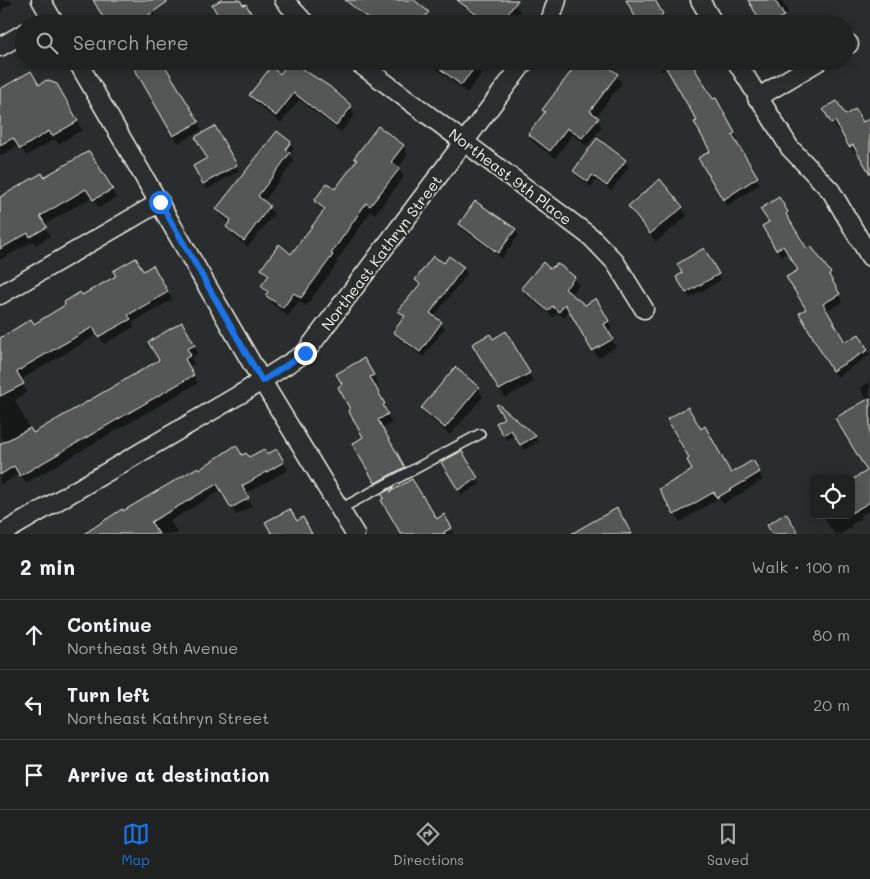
<!DOCTYPE html>
<meta charset="utf-8">
<style>
body{margin:0;font-family:Mali,sans-serif;background:#282a2a;color:#f1f3f6}
.controls{position:absolute;right:15px;bottom:15px;display:grid;overflow:hidden;border-radius:8px;box-shadow:0 2px 12px #0003}
.controls button{width:45px;height:45px;display:grid;place-items:center;padding:0;border:0;border-bottom:1px solid #3d3f40;background:#202222;color:#f1f3f6;font:25px sans-serif}
.stop{position:absolute;width:15px;height:15px;margin:-11px;border:4px solid #1a73e8;border-radius:50%;background:#fff}
.stop.end{background:#1a73e8;border-color:#fff;box-shadow:0 1px 5px #0008}
.list{margin:0;padding:0;list-style:none}
h2{display:flex;justify-content:space-between;align-items:center;height:65px;margin:0;padding:0 20px;font-size:21px}
h2 small{font-size:16px;font-weight:400;color:#a2a4a5}
.list li{display:grid;grid-template-columns:32px 1fr auto;gap:15px;align-items:center;box-sizing:border-box;height:70px;padding:0 20px;border-top:1px solid #3d3f40}
.list b{display:block;font-size:19px;white-space:nowrap}
.list p{margin:0;font-size:16px;white-space:nowrap;color:#a2a4a5}
.list em{font-size:16px;font-style:normal;color:#a2a4a5}
.icon{flex:none;width:28px;height:28px;fill:none;stroke:currentColor;stroke-width:2;stroke-linecap:round;stroke-linejoin:round}
.map{position:relative;flex:none;width:870px;height:534px;overflow:hidden}
.search{position:absolute;background:#202222;box-shadow:0 2px 12px #0003;left:15px;right:15px;top:15px;height:55px;display:flex;align-items:center;gap:12px;box-sizing:border-box;padding:0 18px;border-radius:28px;color:#a2a4a5;font-size:19px}
.sheet{height:275px;background:#202222}
nav{display:flex;justify-content:space-around;align-items:center;box-sizing:border-box;height:70px;border-top:1px solid #3d3f40;background:#202222;font-size:14px;color:#a2a4a5}
nav a{display:grid;justify-items:center;gap:2px}
nav .on{color:#1a73e8}
.map>svg:first-child{display:block}
</style>
<div class="map">
<svg width="870" height="534" viewBox="0 0 870 534">
<rect width="100%" height="100%" fill="#2a2d2e"/>
<filter id="ink" filterUnits="userSpaceOnUse"><feTurbulence type="fractalNoise" baseFrequency=".02" numOctaves="2"/><feDisplacementMap in="SourceGraphic" scale="10" xChannelSelector="R" yChannelSelector="G"/><feConvolveMatrix kernelMatrix="1 2 1 2 8 2 1 2 1" color-interpolation-filters="sRGB"/></filter>
<g filter="url(#ink)">
<!-- shadow -->
<g fill="#0007">
<polygon points="0,0 10,0 12,3 2,9 3,11 0,13"/>
<polygon points="95,0 146,0 157,19 150,24 109,24"/>
<polygon points="408,0 439,24 419,24"/>
<polygon points="471,0 512,0 520,11 512,24 479,24 480,21 472,15 467,6"/>
<polygon points="627,0 654,0 667,24 641,24"/>
<polygon points="749,0 781,0 788,12 783,16 786,22 763,24"/>
<polygon points="131,61 162,61 202,130 178,143"/>
<polygon points="228,61 237,61 230,65"/>
<polygon points="426,61 485,61 488,66 467,93"/>
<polygon points="581,61 621,61 613,72 622,83 596,117 602,127 587,146 572,135 555,158 534,143 530,135 545,113 544,111"/>
<polygon points="656,61 689,61 713,101 715,100 738,140 735,142 760,184 727,206 700,159 711,152 698,121 667,68 662,71"/>
<polygon points="280,76 351,107 355,114 341,132 299,100 281,123 254,102 250,95"/>
<polygon points="56,85 82,130 58,144 55,139 26,156 19,145 0,156 0,96 38,86"/>
<polygon points="825,109 870,126 870,166 858,151 854,153 840,128 837,130"/>
<polygon points="215,127 239,171 207,189 194,167 209,159"/>
<polygon points="597,140 625,161 629,167 611,191 596,180 591,187 578,177 574,171"/>
<polygon points="290,142 294,150 290,155 294,161 263,202 274,214 248,247 232,235 227,227 230,223 222,217 218,209"/>
<polygon points="403,146 408,155 398,168 404,177 375,214 371,211 336,262 337,264 306,306 299,301 288,316 272,304 262,286 268,279 262,269 291,256 325,212 315,201 335,191 357,161 355,158"/>
<polygon points="43,178 111,190 116,198 99,208 92,197 44,225 50,236 36,245 34,241 0,260 0,199"/>
<polygon points="778,199 806,250 834,281 831,282 843,302 826,311 845,344 859,336 870,355 837,377 800,314 807,310 799,271 788,252 781,256 764,227 770,223"/>
<polygon points="476,203 515,230 519,235 502,258 463,230 460,224"/>
<polygon points="629,206 682,207 687,216 656,242"/>
<polygon points="703,250 721,280 690,298 678,277 684,274"/>
<polygon points="153,267 172,300 132,323 134,327 104,344 98,334 32,373 21,380 27,392 15,400 33,435 160,361 181,324 198,353 191,358 194,364 188,367 198,383 26,483 20,474 0,485 0,446 5,443 0,435 0,340 33,326 82,296"/>
<polygon points="561,267 574,278 579,285 571,295 585,306 596,300 612,328 607,332 616,347 598,358 570,310 564,318 557,312 553,317 526,296 522,288"/>
<polygon points="463,268 467,274 434,317 445,328 423,357 398,338 394,332 405,318 400,312 420,286 416,280"/>
<polygon points="505,333 534,382 505,398 474,345 493,340"/>
<polygon points="364,359 378,384 374,386 389,413 387,414 392,423 382,429 409,476 381,491 354,444 364,438 352,409"/>
<polygon points="870,382 870,463 837,419 867,400 860,388"/>
<polygon points="478,388 483,397 450,435 427,416 422,408"/>
<polygon points="498,406 535,437 538,442 524,450 515,435 507,440 498,423 506,419"/>
<polygon points="276,450 288,470 245,494 252,506 236,515 222,490 170,521 178,534 89,534 200,471 241,457 249,459 266,456"/>
<polygon points="462,452 480,484 462,495 443,463"/>
<polygon points="753,462 763,480 723,504 719,498 680,522 660,490 731,475"/>
<polygon points="851,482 870,496 870,510 860,516 861,519 850,525 852,527 840,534 834,534 823,515 851,515"/>
<polygon points="394,489 436,521 444,516 454,534 403,534 383,500 385,499 383,494"/>
<polygon points="814,490 814,499 810,492"/>
</g>
<!-- building -->
<g fill="#555756" stroke="#f4f1e8">
<polygon points="93,0 170,0 136,24 107,24"/>
<polygon points="221,0 240,0 243,5 246,4 257,24 223,24 212,5"/>
<polygon points="345,0 414,0 429,12 419,24 375,24"/>
<polygon points="457,0 518,0 500,24 477,24 481,18"/>
<polygon points="626,0 655,0 663,14 652,24 639,24"/>
<polygon points="748,0 775,0 784,16 770,24 762,24"/>
<polygon points="130,61 162,61 199,122 173,136"/>
<polygon points="290,61 329,86 352,106 336,126 294,93 276,116 249,95 271,67 280,74"/>
<polygon points="430,61 480,61 461,85"/>
<polygon points="579,61 601,61 618,74 590,111 599,118 582,138 567,128 550,151 528,134 545,112 542,110"/>
<polygon points="662,61 690,61 713,99 716,98 735,133 732,135 758,177 723,200 698,158 710,151 694,122 697,121"/>
<polygon points="31,71 39,85 46,80 57,84 78,121 52,136 49,131 20,149 13,138 0,145 0,89"/>
<polygon points="837,101 845,115 855,109 863,122 870,118 870,174 853,145 849,147 835,121 831,123 823,109"/>
<polygon points="215,126 237,165 203,184 193,166 207,158 195,137"/>
<polygon points="378,126 404,145 391,162 400,168 370,206 366,203 331,254 333,255 301,298 294,293 283,308 265,295 268,292 261,286 269,275 261,269 279,244 291,254 325,209 314,201 327,183 335,189 357,160 354,158"/>
<polygon points="277,131 291,142 286,149 290,153 258,196 270,206 244,241 226,227 231,220 216,209"/>
<polygon points="597,138 626,160 607,186 592,175 588,182 573,171"/>
<polygon points="89,151 113,189 93,200 86,189 40,216 47,227 30,237 28,233 0,249 0,197 42,173 44,177"/>
<polygon points="660,179 683,207 650,234 628,206"/>
<polygon points="779,197 788,212 786,214 807,249 811,246 831,273 829,275 840,294 823,304 845,342 859,334 868,350 832,371 799,313 806,309 786,277 798,270 783,246 776,250 762,226 769,222 760,209"/>
<polygon points="475,201 516,229 498,253 459,224"/>
<polygon points="704,248 719,274 686,293 676,277 682,273 677,264"/>
<polygon points="433,256 444,263 449,256 464,267 430,313 442,322 420,352 393,332 405,316 398,311 420,284 415,280"/>
<polygon points="136,258 143,271 153,265 168,292 128,315 131,319 98,337 93,327 27,365 17,372 24,384 0,396 0,338 31,319 34,324 65,305 64,302 80,292 82,295 116,276 113,271"/>
<polygon points="543,262 550,269 557,264 561,266 575,277 565,289 585,305 596,298 609,321 604,324 613,339 592,351 565,304 559,312 552,306 548,311 521,288"/>
<polygon points="182,322 195,345 187,349 191,355 185,359 194,375 20,476 14,466 0,475 0,444 30,428 33,433 159,360 148,342"/>
<polygon points="506,331 530,373 499,390 472,344 490,334 493,339"/>
<polygon points="364,358 374,375 370,377 385,404 383,405 388,414 378,420 405,467 375,483 352,444 363,437 348,410 350,409 338,387 342,384 336,374"/>
<polygon points="455,367 479,387 445,428 421,408"/>
<polygon points="870,398 870,502 851,513 851,480 867,471 835,418"/>
<polygon points="498,404 511,415 536,436 520,445 511,430 503,435 496,423 504,418 496,405"/>
<polygon points="688,407 701,429 705,426 731,473 753,460 760,472 717,498 714,492 674,515 659,489 692,470 687,460 689,458 667,419"/>
<polygon points="236,445 242,455 246,453 249,457 264,449 267,454 277,449 284,462 242,486 249,498 231,508 217,484 151,522 159,534 84,534 122,509 123,511 198,467 200,469"/>
<polygon points="462,451 478,478 458,490 441,462"/>
<polygon points="412,479 437,519 444,514 452,528 444,532 445,534 401,534 381,500 384,498 381,494 394,487 390,492"/>
<polygon points="617,508 632,534 571,534 590,523"/>
<polygon points="290,509 297,521 303,517 312,534 272,534 265,522"/>
<polygon points="786,513 799,534 772,534 767,525"/>
</g>
<g fill="none" stroke-linecap="round" stroke-linejoin="round">
<!-- lane casing -->
<g stroke="#f4f1e8" stroke-width="12">
<polyline id="lane" points="340,509 480,434"/>
</g>
<!-- street casing -->
<g stroke="#f4f1e8" stroke-width="21">
<g id="street">
<polyline points="41,0 55,24"/>
<polyline points="284,0 306,24"/>
<polyline points="700,0 714,24"/>
<polyline points="549,24 557,0"/>
<polyline points="846,45 849,44"/>
<polyline points="0,47 24,33"/>
<polyline points="77,61 262,381 355,534"/>
<polyline points="356,61 591,237 615,262 644,309"/>
<polyline points="736,61 790,148 831,191 870,257"/>
<polyline points="757,98 819,61"/>
<polyline points="0,295 160,202"/>
<polyline points="1,534 244,392 305,353 525,61"/>
</g>
</g>
<!-- lane -->
<use href="#lane" stroke="#2a2d2e" stroke-width="9"/>
<!-- street -->
<use href="#street" stroke="#2a2d2e" stroke-width="18"/>
</g>
</g>
<g fill="none" stroke-linecap="round" stroke-linejoin="round" filter="url(#ink)">
<!-- route -->
<polyline stroke="#1a73e8" stroke-width="6" points="160,202 262,381 305,353"/>
</g>
<g text-anchor="middle" stroke-width="4" stroke-linejoin="round" paint-order="stroke">
<!-- street labels -->
<g font-size="15" fill="#f4f1e8" stroke="#2a2d2e">
<text transform="translate(510 177) rotate(37)" y="5">Northeast 9th Place</text>
<text transform="translate(382 253) rotate(-53)" y="5">Northeast Kathryn Street</text>
</g>
</g>
</svg>
<div class="controls">
<button><svg class="icon" aria-label="locate" viewBox="0 0 24 24"><circle cx="12" cy="12" r="6"/><path d="M12 2v4M12 18v4M2 12h4M18 12h4"/></svg></button>
</div>
<div class="stop" style="left:160px;top:202px"></div>
<div class="stop end" style="left:305px;top:353px"></div>
<div class="search"><svg class="icon" aria-label="search" viewBox="0 0 24 24"><circle cx="10" cy="10" r="6"/><path d="M15 15l6 6"/></svg>Search here</div>
</div>
<section class="sheet">
<h2>2 min<small>Walk · 100 m</small></h2>
<ul class="list">
<li><svg class="icon" aria-label="ahead" viewBox="0 0 24 24"><path d="M12 20V5M6 11l6-6 6 6"/></svg><div><b>Continue</b><p>Northeast 9th Avenue</p></div><em>80 m</em></li>
<li><svg class="icon" aria-label="left" viewBox="0 0 24 24"><path d="M17 20v-9H6M10 6l-5 5 5 5"/></svg><div><b>Turn left</b><p>Northeast Kathryn Street</p></div><em>20 m</em></li>
<li><svg class="icon" aria-label="arrive" viewBox="0 0 24 24"><path d="M6 21V4h12l-3 4 3 4H6"/></svg><div><b>Arrive at destination</b></div></li>
</ul>
</section>
<nav>
<a class="on"><svg class="icon" aria-label="map" viewBox="0 0 24 24"><path d="M3 6l6-2 6 2 6-2v14l-6 2-6-2-6 2zM9 4v14M15 6v14"/></svg>Map</a>
<a><svg class="icon" aria-label="directions" viewBox="0 0 24 24"><path d="M12 3l9 9-9 9-9-9zM9 14v-3h6M13 9l2 2-2 2"/></svg>Directions</a>
<a><svg class="icon" aria-label="saved" viewBox="0 0 24 24"><path d="M7 4h10v16l-5-4-5 4z"/></svg>Saved</a>
</nav>
